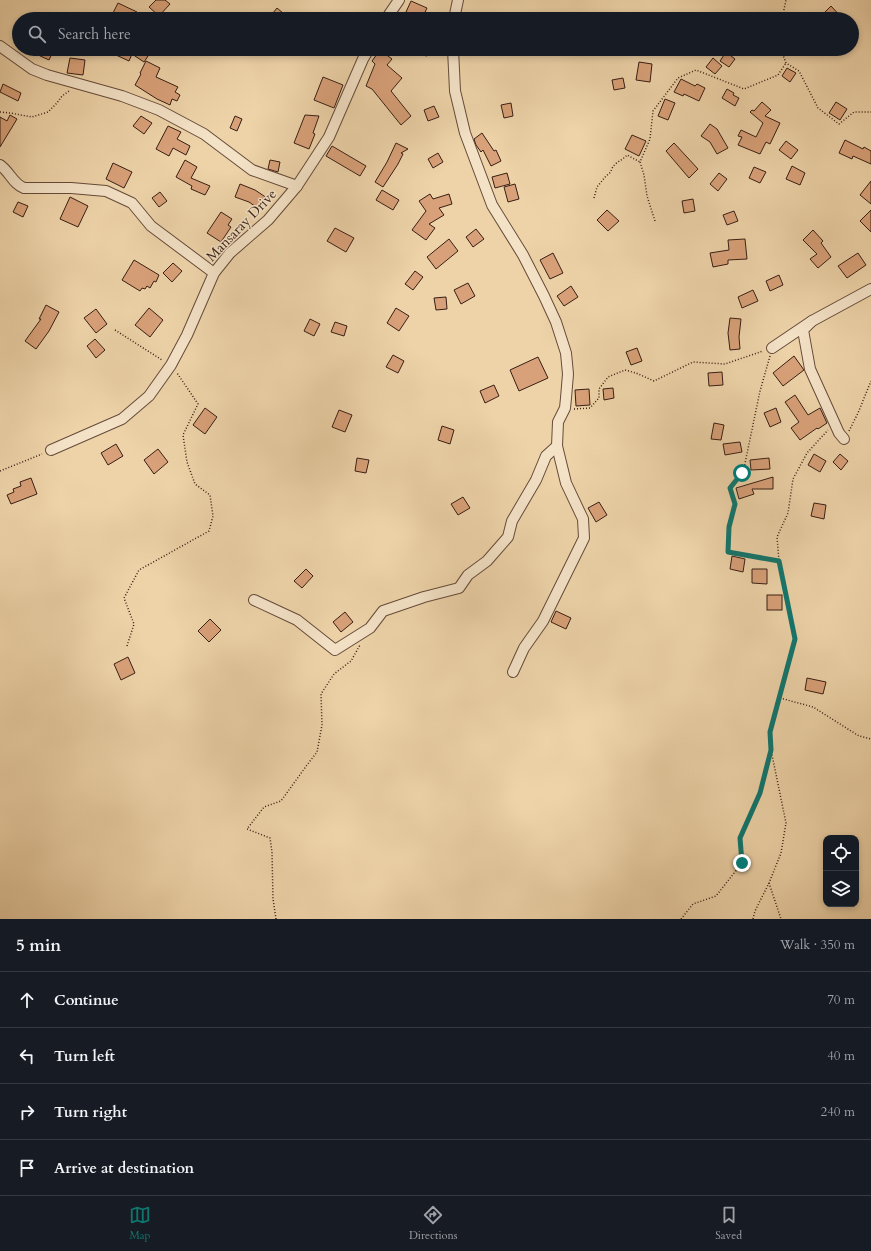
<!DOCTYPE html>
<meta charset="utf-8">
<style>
body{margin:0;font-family:Cardo,serif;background:#20242c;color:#f1f3f6}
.controls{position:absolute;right:12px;bottom:12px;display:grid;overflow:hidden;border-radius:8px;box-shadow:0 2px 6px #0003}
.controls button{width:36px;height:36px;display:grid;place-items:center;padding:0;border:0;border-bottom:1px solid #363941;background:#171b24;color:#f1f3f6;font:20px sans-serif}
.stop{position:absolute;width:12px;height:12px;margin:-9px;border:3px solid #0f766e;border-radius:50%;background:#fff}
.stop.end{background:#0f766e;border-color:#fff;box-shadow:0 1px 4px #0008}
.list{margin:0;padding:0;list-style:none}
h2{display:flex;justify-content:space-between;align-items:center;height:52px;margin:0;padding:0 16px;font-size:17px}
h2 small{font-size:13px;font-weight:400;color:#9ea1a6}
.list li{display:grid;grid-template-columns:26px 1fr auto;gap:12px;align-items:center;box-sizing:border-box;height:56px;padding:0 16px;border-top:1px solid #363941}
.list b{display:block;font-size:15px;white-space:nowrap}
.list em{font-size:13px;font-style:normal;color:#9ea1a6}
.icon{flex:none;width:22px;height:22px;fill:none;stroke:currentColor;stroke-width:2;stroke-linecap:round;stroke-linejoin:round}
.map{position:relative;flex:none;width:871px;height:919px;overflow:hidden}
.search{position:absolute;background:#171b24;box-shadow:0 2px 6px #0003;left:12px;right:12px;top:12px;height:44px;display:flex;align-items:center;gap:10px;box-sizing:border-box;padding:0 14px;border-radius:22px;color:#9ea1a6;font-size:15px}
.sheet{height:276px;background:#171b24}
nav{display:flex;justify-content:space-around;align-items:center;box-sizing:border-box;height:56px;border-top:1px solid #363941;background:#171b24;font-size:11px;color:#9ea1a6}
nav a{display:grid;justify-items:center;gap:2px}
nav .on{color:#0f766e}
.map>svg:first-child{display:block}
</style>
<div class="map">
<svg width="871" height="919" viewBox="0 0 871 919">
<rect width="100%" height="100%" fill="#eed3a9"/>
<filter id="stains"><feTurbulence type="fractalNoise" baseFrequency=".005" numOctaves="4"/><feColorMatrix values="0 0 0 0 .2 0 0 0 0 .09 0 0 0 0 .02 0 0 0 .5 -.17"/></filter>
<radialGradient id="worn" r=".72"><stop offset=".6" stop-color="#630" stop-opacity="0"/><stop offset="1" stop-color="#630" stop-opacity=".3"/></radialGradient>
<!-- building -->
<g fill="#d9a179" stroke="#371e14">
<polygon points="156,0 165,0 170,4 159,16 149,7"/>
<polygon points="411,1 427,8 422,19 406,12"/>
<polygon points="118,3 137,12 134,19 110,19"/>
<polygon points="831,6 843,19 818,19"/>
<polygon points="277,8 290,19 268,19"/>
<polygon points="38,49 54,49 49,60 36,54"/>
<polygon points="119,49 137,49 148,56 144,62 132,54 129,61 116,55"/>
<polygon points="409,49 429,49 427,56 408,52"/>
<polygon points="380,50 392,59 387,65 402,78 391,91 411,116 401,125 372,89 366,86 375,64 372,61"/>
<polygon points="726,52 735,59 729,67 720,61"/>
<polygon points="70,58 85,60 83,75 67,73"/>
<polygon points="713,58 722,66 715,74 706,67"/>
<polygon points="146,61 160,68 156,77 178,87 175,92 180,95 177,101 172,99 170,105 157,99 135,85 141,74 140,73"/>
<polygon points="639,62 652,64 650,82 636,80"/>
<polygon points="787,68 796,73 790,82 782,76"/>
<polygon points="323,77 343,85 334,108 314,100"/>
<polygon points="623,78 625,88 614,90 612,80"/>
<polygon points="681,79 695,86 697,84 705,88 699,101 684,94 683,96 674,92"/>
<polygon points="3,84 21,93 18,101 0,92"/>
<polygon points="727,89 734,93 733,95 739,98 735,106 722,98"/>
<polygon points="665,99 675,103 668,120 658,116"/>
<polygon points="762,102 771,110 765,116 780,123 770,144 766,142 760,154 738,145 742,137 738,136 741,130 756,137 763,123 750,112 752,110 754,111"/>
<polygon points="836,102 847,109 840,120 829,113"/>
<polygon points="511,103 513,116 504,118 501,105"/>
<polygon points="434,106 439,117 428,121 424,110"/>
<polygon points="10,115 17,119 0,147 0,117 7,121"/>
<polygon points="305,115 319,116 313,133 315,134 309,149 294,143"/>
<polygon points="141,116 152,123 144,134 133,126"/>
<polygon points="235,116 242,119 237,131 230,128"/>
<polygon points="710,124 717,129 728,148 717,154 710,142 701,136"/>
<polygon points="168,126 181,132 177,139 190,146 186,155 173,148 169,156 156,149"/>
<polygon points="482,133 494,151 496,150 501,161 491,166 483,150 481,152 476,145 474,139"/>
<polygon points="632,135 646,141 639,156 625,149"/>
<polygon points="845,140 863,149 864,147 871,151 871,164 853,156 852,159 839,153"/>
<polygon points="786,141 798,150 791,159 779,150"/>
<polygon points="396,143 408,149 401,153 403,154 398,164 383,187 375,182 387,162"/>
<polygon points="674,143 698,169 689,178 666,151"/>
<polygon points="332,146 366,166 360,176 326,156"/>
<polygon points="438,153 443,162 433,168 428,159"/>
<polygon points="185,160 197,167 191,178 210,186 205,195 191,189 192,186 176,177"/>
<polygon points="270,160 280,162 278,172 268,169"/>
<polygon points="113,163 132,172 124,188 106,179"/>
<polygon points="792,166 805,173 800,185 786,179"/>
<polygon points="754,167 766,172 760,183 749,178"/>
<polygon points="507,173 510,184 495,188 492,177"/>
<polygon points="719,173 727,179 718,191 710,184"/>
<polygon points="871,181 871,204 860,195"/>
<polygon points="240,184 255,190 267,198 259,209 249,202 235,197"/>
<polygon points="515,184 519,199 508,202 504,187"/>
<polygon points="382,190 399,200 393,210 376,200"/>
<polygon points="160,192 167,201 159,207 152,198"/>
<polygon points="430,194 433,199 449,194 452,204 439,208 444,215 429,224 435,228 426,240 412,230 426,211 419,201"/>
<polygon points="70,197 88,206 78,227 60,219"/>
<polygon points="693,199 695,211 684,213 682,201"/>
<polygon points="18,202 28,206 23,217 13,212"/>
<polygon points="607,210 619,221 608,231 597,220"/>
<polygon points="871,210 871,232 860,221"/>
<polygon points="734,211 738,221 727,225 723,215"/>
<polygon points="221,212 232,219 228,225 231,227 221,242 207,233"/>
<polygon points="335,228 354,238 346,252 327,241"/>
<polygon points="476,229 484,239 473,247 466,237"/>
<polygon points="813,230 823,241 821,243 831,257 818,268 810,259 817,254 803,240"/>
<polygon points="449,239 458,251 436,269 427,257"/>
<polygon points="745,239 747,259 728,260 728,264 713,267 710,253 729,250 728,240"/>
<polygon points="553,253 563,273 550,279 540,260"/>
<polygon points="858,253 866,265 847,278 838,266"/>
<polygon points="134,260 159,275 156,282 154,281 150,288 147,286 145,289 142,288 140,291 122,280"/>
<polygon points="173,263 182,271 172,282 163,273"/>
<polygon points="415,271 423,277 413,290 405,284"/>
<polygon points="779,275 783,285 770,291 766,281"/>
<polygon points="468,283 475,296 461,304 454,290"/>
<polygon points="571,286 578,297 564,306 557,296"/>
<polygon points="753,290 758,301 742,308 738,297"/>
<polygon points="446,297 447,309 436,310 434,298"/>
<polygon points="46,305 59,312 49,331 36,349 25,341 41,319 39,319"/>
<polygon points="149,308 163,320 150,337 135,325"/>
<polygon points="396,308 409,316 399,331 387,323"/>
<polygon points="96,309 107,324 96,333 84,318"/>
<polygon points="730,318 741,319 739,337 740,349 730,350 728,333"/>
<polygon points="310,319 320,324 314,336 304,331"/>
<polygon points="335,322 347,326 344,336 331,332"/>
<polygon points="95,339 105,350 96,358 87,346"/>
<polygon points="637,348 642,361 631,365 626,352"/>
<polygon points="393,355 404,361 398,373 386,367"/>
<polygon points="794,356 804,370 783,386 773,373"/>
<polygon points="538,357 548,378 519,391 510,370"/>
<polygon points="722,372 723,385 709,386 708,373"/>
<polygon points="494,385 499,396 485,403 480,391"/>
<polygon points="613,388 614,398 604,400 603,389"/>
<polygon points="589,389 590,405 576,406 575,390"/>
<polygon points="795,395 808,415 820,408 827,423 818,429 817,428 800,440 791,428 799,422 785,402"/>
<polygon points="205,408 217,417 205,434 193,425"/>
<polygon points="776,408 781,422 770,427 764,413"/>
<polygon points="339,410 352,415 345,432 332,427"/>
<polygon points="714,423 724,425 721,440 711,439"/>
<polygon points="442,426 454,430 450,444 438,440"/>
<polygon points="740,442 742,452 725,455 723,444"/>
<polygon points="116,444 123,456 108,465 101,453"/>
<polygon points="158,449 168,462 154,474 144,460"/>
<polygon points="814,454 826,461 820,472 808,465"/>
<polygon points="840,454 848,461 841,470 833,462"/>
<polygon points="357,458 369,460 366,473 355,471"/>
<polygon points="769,458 770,469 751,470 750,460"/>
<polygon points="773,477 773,489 752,489 754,494 739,499 736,488"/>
<polygon points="31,478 37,494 11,504 7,495 14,492 13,489 21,486 20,482"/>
<polygon points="463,497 470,508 458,515 451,504"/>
<polygon points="599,502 607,515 596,522 588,508"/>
<polygon points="814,503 826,505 824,519 811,516"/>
<polygon points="732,556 745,559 743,572 730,569"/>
<polygon points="306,569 313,576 302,588 294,581"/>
<polygon points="752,569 767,569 767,584 752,583"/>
<rect x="767" y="595" width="15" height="15"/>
<polygon points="556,611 571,618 566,629 551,622"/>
<polygon points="345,612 353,622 341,632 333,622"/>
<polygon points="210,619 221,630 209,642 198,631"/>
<polygon points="128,657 135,673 121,680 114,664"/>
<polygon points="807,678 826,682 823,694 805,690"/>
</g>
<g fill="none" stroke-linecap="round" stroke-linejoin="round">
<!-- street casing -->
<g stroke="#654b39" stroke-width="12">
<g id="street">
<polyline points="386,19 399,0"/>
<polyline points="454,19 458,0"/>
<polyline points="0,46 32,69 47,75 122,96 159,110 204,134 252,170 297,186"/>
<path d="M0,165c10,7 13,19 24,23h47l35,3 26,12 19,23 63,47"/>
<polyline points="812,321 803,330 810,369 839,433 844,439"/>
<polyline points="772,348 812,321 871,289"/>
<polyline points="51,450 122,419 149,396 171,365 187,335 214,273 230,253 268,220 297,186 329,137 363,59 369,49"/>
<polyline points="254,600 297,620 335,650 370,628 383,611 424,597 459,588 468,575 487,561 508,537 512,521 536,480 546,456 557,446 558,422 565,408 566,398 568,374 566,353 556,322 544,296 523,255 492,205 465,133 455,91 453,49"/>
<polyline points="513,672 524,648 543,621 584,538 583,519 566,483 557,446"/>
</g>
</g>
<!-- path -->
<g stroke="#371e14" stroke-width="1.5" stroke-dasharray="1 2" stroke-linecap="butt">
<polyline points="782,19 786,0"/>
<polyline points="696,49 707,49"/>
<polyline points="771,49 783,55 786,63 799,71 818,108 839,124 854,112 871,112"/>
<polyline points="0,112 10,113 32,117 48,112 57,103 62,96 69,91"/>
<path d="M594,198l3,-11 9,-11 5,-4c1,-9 11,-11 16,-17l13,7"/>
<polyline points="655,221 647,196 644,175 640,162 650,139 653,111 678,78 696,70 744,89 778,75 786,63"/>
<polyline points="115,330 162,360"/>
<polyline points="770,356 760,391 743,473 730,488 735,504 729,527 728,552 779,561"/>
<polyline points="574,409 590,408 599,398 599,389 608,377 625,370 636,373 654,381 693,362 725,364 763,351"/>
<polyline points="849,431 858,413 871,381"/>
<polyline points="0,471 42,454"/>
<polyline points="127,646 134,624 124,598 139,570 209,531 213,516 210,495 195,484 187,462 183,435 198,404 177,373"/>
<polyline points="780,698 813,707 859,736 871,739"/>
<polyline points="769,883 781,919"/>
<polyline points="276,919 273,899 272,852 270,838 247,829 264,807 281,801 307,765 317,752 322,725 321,694 334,674 351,661 360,645"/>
<polyline points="681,919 693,904 716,896 742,863 740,838 760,793 771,752"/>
<polyline points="753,919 755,911 769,883 781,853 786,823 771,750 770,732 795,639 779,561 777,537 788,513 793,479 807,453 828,430"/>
</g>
<!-- street -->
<use href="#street" stroke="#f4e2c7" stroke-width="10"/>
</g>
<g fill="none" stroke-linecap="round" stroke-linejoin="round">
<!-- route -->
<polyline stroke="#0f766e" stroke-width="5" points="742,863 740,838 760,793 771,750 770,732 795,639 779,561 728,552 729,527 735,504 730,488 742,473"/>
</g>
<g text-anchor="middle" stroke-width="3" stroke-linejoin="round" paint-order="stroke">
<!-- street labels -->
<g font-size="14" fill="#371e14" stroke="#f4e2c7">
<text transform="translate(241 225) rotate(-46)" y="5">Mansaray Drive</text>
</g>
</g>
<rect width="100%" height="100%" filter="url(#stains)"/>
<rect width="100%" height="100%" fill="url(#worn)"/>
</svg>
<div class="controls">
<button><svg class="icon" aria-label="locate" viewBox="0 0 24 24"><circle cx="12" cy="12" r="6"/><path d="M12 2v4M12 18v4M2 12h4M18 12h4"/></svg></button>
<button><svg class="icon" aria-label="layers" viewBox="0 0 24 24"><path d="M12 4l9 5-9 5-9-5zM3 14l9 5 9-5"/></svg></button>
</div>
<div class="stop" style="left:742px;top:473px"></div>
<div class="stop end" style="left:742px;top:863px"></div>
<div class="search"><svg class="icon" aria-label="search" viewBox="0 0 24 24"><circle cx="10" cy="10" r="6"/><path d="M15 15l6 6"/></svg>Search here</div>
</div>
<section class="sheet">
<h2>5 min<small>Walk · 350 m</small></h2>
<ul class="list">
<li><svg class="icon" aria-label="ahead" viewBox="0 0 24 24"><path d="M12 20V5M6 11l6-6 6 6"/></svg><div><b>Continue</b></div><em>70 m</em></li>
<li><svg class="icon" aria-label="left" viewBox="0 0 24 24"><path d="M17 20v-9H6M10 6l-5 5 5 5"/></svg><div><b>Turn left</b></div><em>40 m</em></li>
<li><svg class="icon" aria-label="right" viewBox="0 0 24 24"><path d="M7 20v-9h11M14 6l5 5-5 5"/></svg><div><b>Turn right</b></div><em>240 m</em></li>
<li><svg class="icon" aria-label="arrive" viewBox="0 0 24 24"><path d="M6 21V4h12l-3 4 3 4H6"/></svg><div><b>Arrive at destination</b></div></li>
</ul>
</section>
<nav>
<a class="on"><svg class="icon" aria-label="map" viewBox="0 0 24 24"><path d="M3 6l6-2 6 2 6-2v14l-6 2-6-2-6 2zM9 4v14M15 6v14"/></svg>Map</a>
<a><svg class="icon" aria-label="directions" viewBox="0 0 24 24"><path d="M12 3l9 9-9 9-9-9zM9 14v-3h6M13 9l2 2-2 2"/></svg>Directions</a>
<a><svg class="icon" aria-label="saved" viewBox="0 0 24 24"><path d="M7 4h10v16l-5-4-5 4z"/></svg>Saved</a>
</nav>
